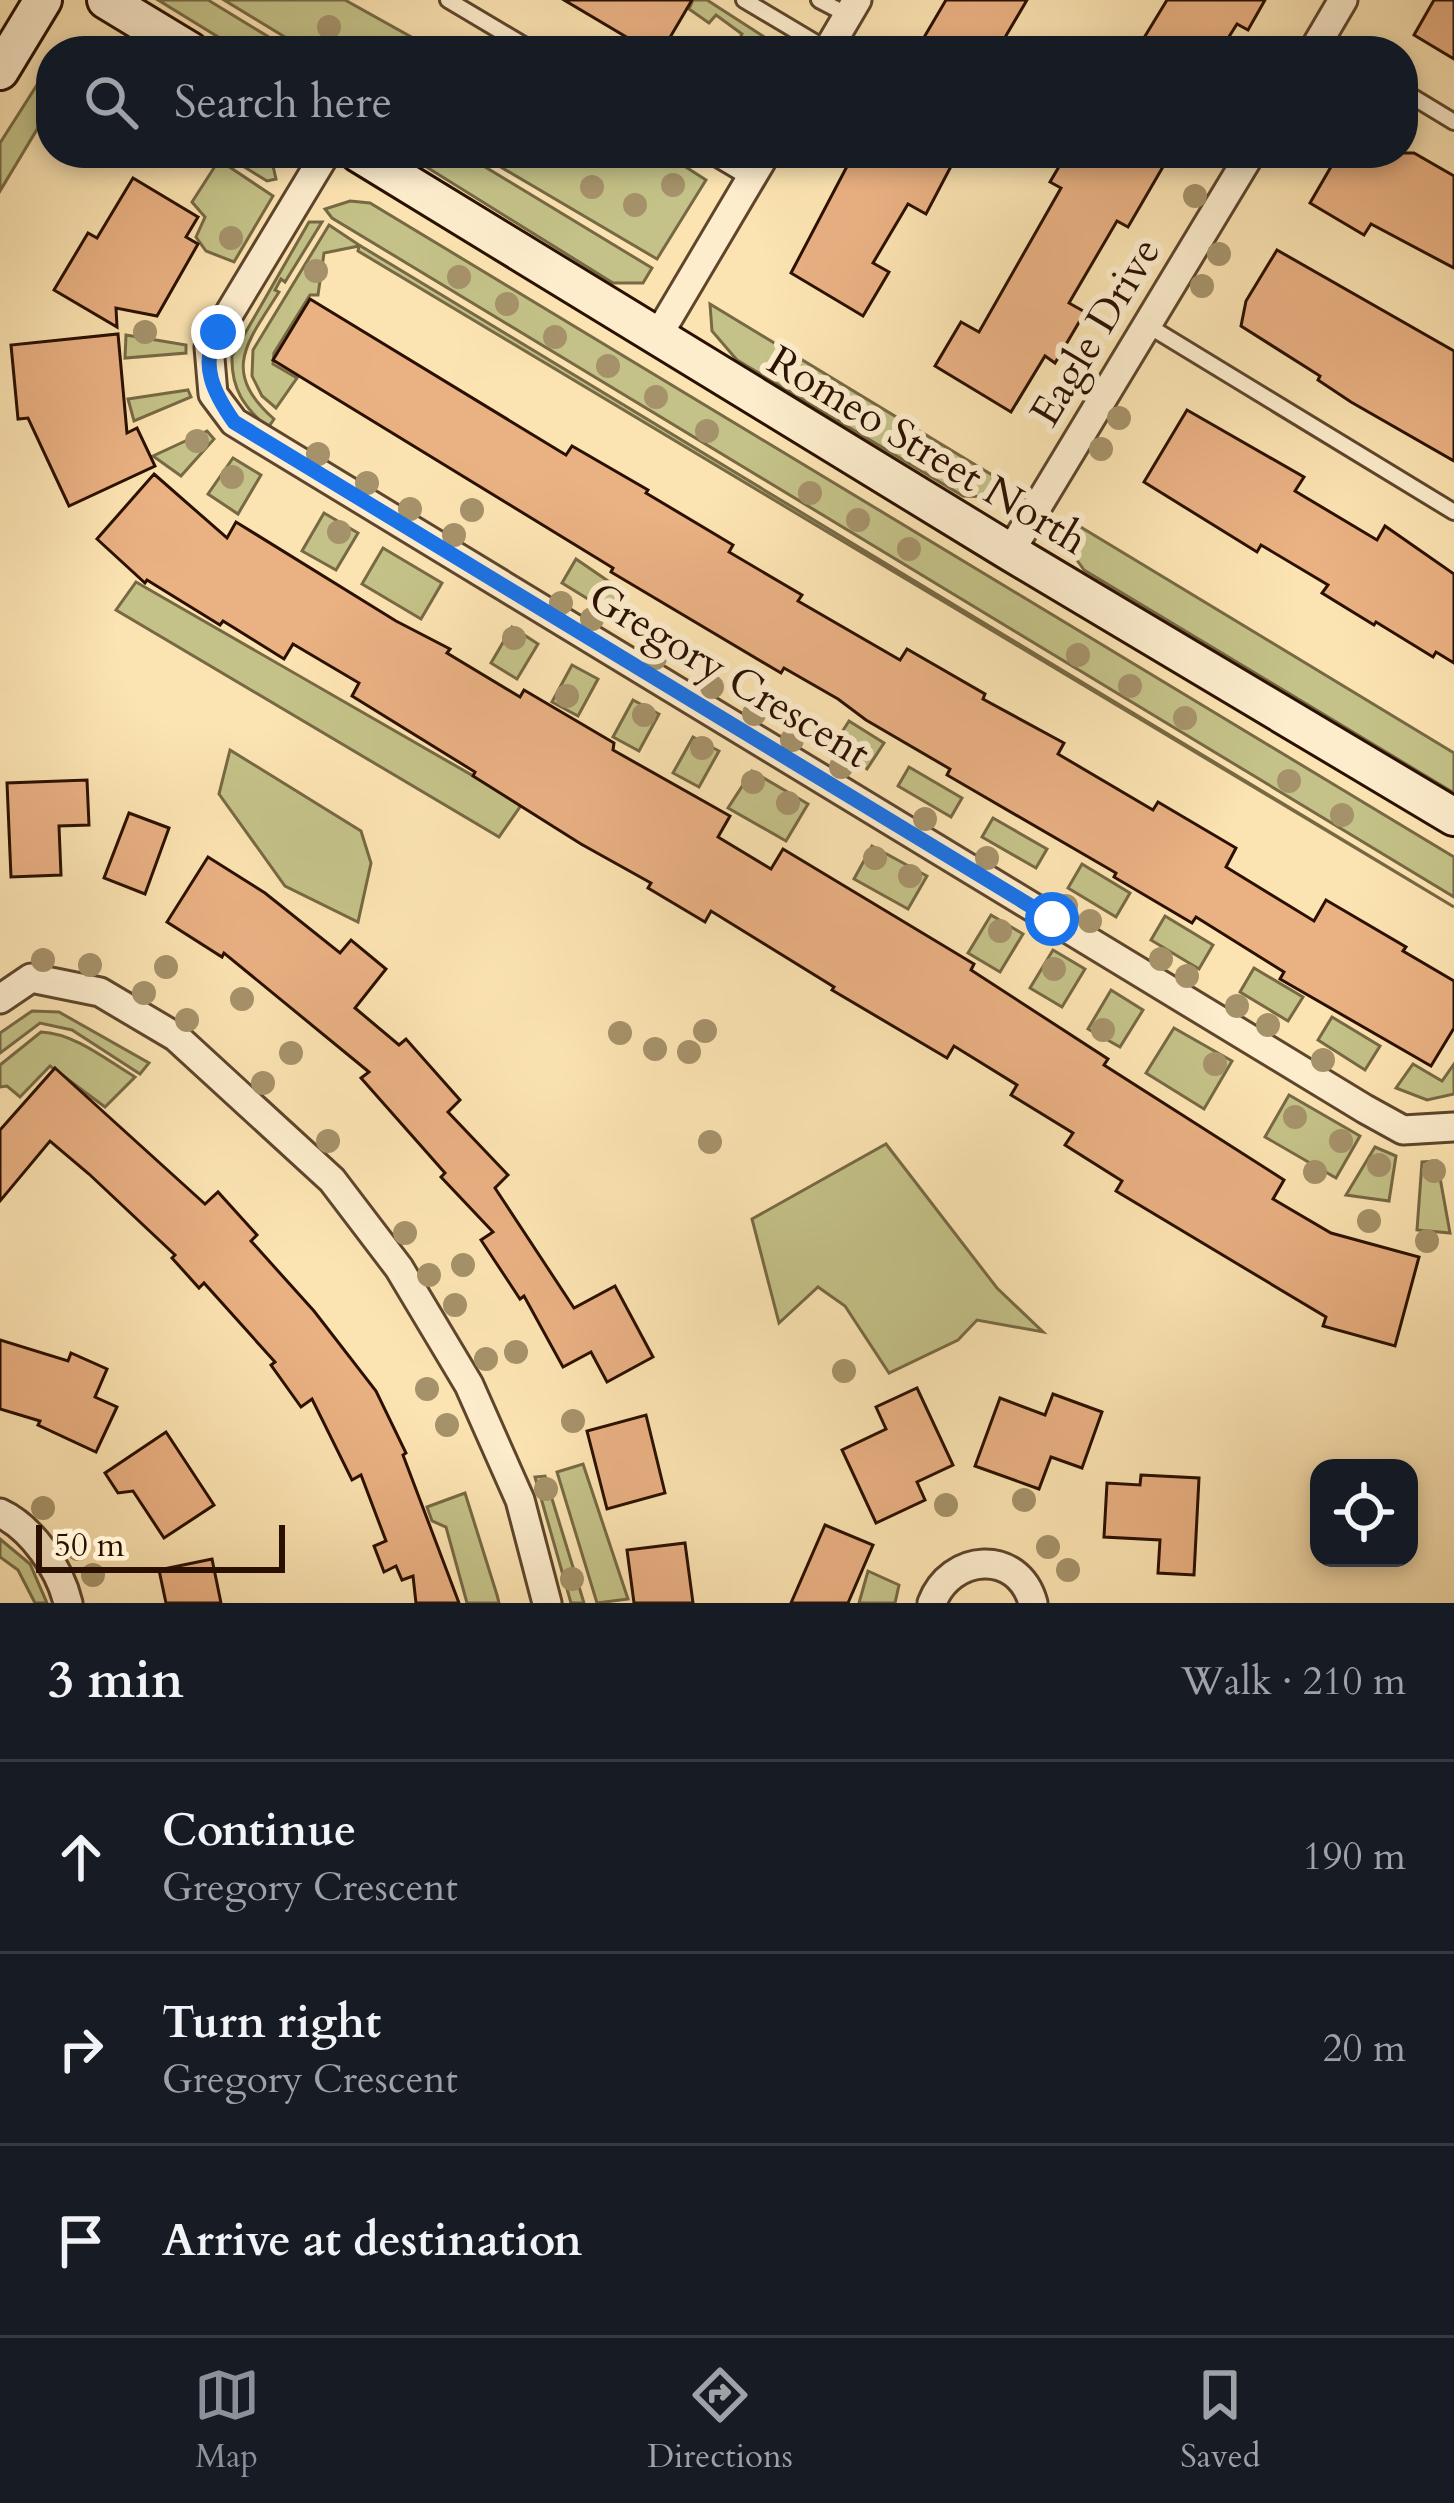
<!DOCTYPE html>
<meta charset="utf-8">
<style>
body{margin:0;font-family:Cardo,serif;background:#20242c;color:#f1f3f6}
.controls{position:absolute;right:36px;bottom:36px;display:grid;overflow:hidden;border-radius:24px;box-shadow:0 6px 18px #0003}
.controls button{width:108px;height:108px;display:grid;place-items:center;padding:0;border:0;border-bottom:3px solid #363941;background:#171b24;color:#f1f3f6;font:60px sans-serif}
.scale{position:absolute;left:36px;bottom:30px;width:249px;box-sizing:border-box;padding-left:12px;border:6px solid #2a1000;border-top:0;font-size:33px;line-height:42px;white-space:nowrap;color:#2a1000;-webkit-text-stroke:9px #fdedcd;paint-order:stroke}
.stop{position:absolute;width:36px;height:36px;margin:-27px;border:9px solid #1a73e8;border-radius:50%;background:#fff}
.stop.end{background:#1a73e8;border-color:#fff;box-shadow:0 3px 12px #0008}
.list{margin:0;padding:0;list-style:none}
h2{display:flex;justify-content:space-between;align-items:center;height:156px;margin:0;padding:0 48px;font-size:51px}
h2 small{font-size:39px;font-weight:400;color:#9ea1a6}
.list li{display:grid;grid-template-columns:78px 1fr auto;gap:36px;align-items:center;box-sizing:border-box;height:192px;padding:0 48px;border-top:3px solid #363941}
.list b{display:block;font-size:45px;white-space:nowrap}
.list p{margin:0;font-size:39px;white-space:nowrap;color:#9ea1a6}
.list em{font-size:39px;font-style:normal;color:#9ea1a6}
.icon{flex:none;width:66px;height:66px;fill:none;stroke:currentColor;stroke-width:2;stroke-linecap:round;stroke-linejoin:round}
.map{position:relative;flex:none;width:1454px;height:1603px;overflow:hidden}
.search{position:absolute;background:#171b24;box-shadow:0 6px 18px #0003;left:36px;right:36px;top:36px;height:132px;display:flex;align-items:center;gap:30px;box-sizing:border-box;padding:0 42px;border-radius:48px;color:#9ea1a6;font-size:45px}
.sheet{height:732px;background:#171b24}
nav{display:flex;justify-content:space-around;align-items:center;box-sizing:border-box;height:168px;border-top:3px solid #363941;background:#171b24;font-size:33px;color:#9ea1a6}
nav a{display:grid;justify-items:center;gap:6px}
nav .on{color:#8c9099}
.map>svg:first-child{display:block}
</style>
<div class="map">
<svg width="1454" height="1603" viewBox="0 0 1454 1603">
<rect width="100%" height="100%" fill="#fce4b2"/>
<filter id="stains"><feTurbulence type="fractalNoise" baseFrequency=".00167" numOctaves="4"/><feColorMatrix values="0 0 0 0 .2 0 0 0 0 .09 0 0 0 0 .02 0 0 0 .5 -.17"/></filter>
<radialGradient id="worn" r=".72"><stop offset=".6" stop-color="#630" stop-opacity="0"/><stop offset="1" stop-color="#630" stop-opacity=".3"/></radialGradient>
<!-- green -->
<g fill="#c4c288" stroke="#776944" stroke-width="3">
<polygon points="158,0 208,0 292,51 241,51"/>
<polygon points="224,0 345,0 413,38 410,45 419,51 308,51"/>
<polygon points="693,0 707,0 783,49 734,51 742,34 716,15 709,23 689,9"/>
<polygon points="51,63 51,106 0,191 0,143"/>
<polygon points="222,153 270,153 276,179 267,181"/>
<polygon points="404,153 462,153 652,268 643,283 613,283"/>
<polygon points="477,153 602,153 609,157 612,153 664,153 706,180 657,259"/>
<polygon points="219,160 273,196 234,262 206,251 196,237 205,217 192,202"/>
<polygon points="350,201 370,203 1454,857 1454,897 332,218 325,209"/>
<path d="M309,222h13l-37,60 -4,-3 -6,11 4,2c-32,51 -59,79 -5,127l-6,9c-24,-21 -37,-39 -36,-72z"/>
<polygon points="329,225 359,245 1454,907 358,251 359,246 324,253 318,295 310,295 274,353 273,364 297,378 276,408 262,396 252,376 253,350"/>
<polygon points="710,304 1002,481 992,497 963,496 737,360 712,331"/>
<polygon points="126,335 186,345 186,353 125,358"/>
<polygon points="188,390 191,397 134,421 128,399"/>
<polygon points="207,431 214,439 181,476 153,456"/>
<polygon points="233,458 261,475 238,514 208,494"/>
<polygon points="324,513 358,533 336,570 302,551"/>
<polygon points="1079,526 1454,753 1454,793 1084,570 1067,546"/>
<polygon points="383,548 442,583 421,619 362,584"/>
<polygon points="576,559 627,594 614,615 562,583"/>
<polygon points="136,582 522,804 499,837 116,610"/>
<polygon points="512,627 538,644 517,679 491,663"/>
<polygon points="572,665 598,679 578,716 552,702"/>
<polygon points="633,700 659,714 639,751 613,737"/>
<polygon points="849,721 884,743 867,769 833,746"/>
<polygon points="693,737 719,751 699,787 673,773"/>
<polygon points="230,750 361,831 371,863 358,922 285,886 219,794"/>
<polygon points="909,767 962,798 951,817 898,786"/>
<polygon points="752,771 808,804 786,841 728,808"/>
<polygon points="993,818 1047,849 1036,868 982,837"/>
<polygon points="872,846 927,876 908,909 854,879"/>
<polygon points="1082,864 1130,893 1116,917 1068,888"/>
<polygon points="991,915 1023,934 1000,972 968,953"/>
<polygon points="1165,916 1213,945 1199,969 1151,940"/>
<polygon points="1053,950 1085,969 1062,1007 1030,988"/>
<polygon points="1254,968 1303,997 1288,1021 1240,992"/>
<polygon points="1111,990 1143,1010 1120,1047 1088,1029"/>
<polygon points="32,1011 59,1012 149,1063 140,1074 72,1030 40,1023 0,1053 0,1033"/>
<polygon points="1332,1017 1380,1046 1365,1070 1318,1040"/>
<polygon points="1174,1028 1232,1061 1204,1109 1146,1073"/>
<path d="M41,1032c33,1 67,29 94,45l-30,30 -55,-41 -30,31 -13,-11 -7,1v-22z"/>
<polygon points="1413,1064 1442,1081 1454,1064 1454,1094 1427,1100 1396,1088"/>
<polygon points="1289,1095 1360,1136 1336,1178 1265,1137"/>
<polygon points="886,1144 997,1288 1043,1332 977,1320 958,1340 889,1373 845,1306 818,1287 779,1323 752,1219"/>
<polygon points="1375,1147 1396,1156 1389,1201 1346,1195"/>
<polygon points="1437,1161 1450,1233 1417,1230 1422,1162"/>
<polygon points="583,1464 628,1599 597,1603 557,1472"/>
<polygon points="545,1476 584,1603 571,1603 535,1477"/>
<polygon points="465,1493 497,1595 499,1603 467,1603 446,1527 432,1521 427,1507"/>
<polygon points="0,1539 30,1564 47,1603 35,1603 18,1570 0,1557"/>
<polygon points="868,1571 899,1585 895,1603 859,1603"/>
</g>
<!-- building -->
<g fill="#eab183" stroke="#2a1000" stroke-width="3">
<polygon points="564,0 692,0 662,51 650,51"/>
<polygon points="946,0 1027,0 997,51 916,51"/>
<polygon points="1167,0 1265,0 1248,30 1237,24 1220,51 1136,51"/>
<polygon points="1434,0 1454,0 1454,59 1414,35"/>
<polygon points="854,153 958,153 926,214 908,204 873,263 889,272 863,316 791,273"/>
<polygon points="1067,153 1171,153 1128,227 1117,221 1069,303 1085,312 1055,363 1045,356 1011,412 935,366 961,322 979,332 1061,188 1050,182"/>
<polygon points="1339,153 1414,153 1454,176 1454,268 1371,224 1364,235 1310,203"/>
<polygon points="133,178 198,217 186,237 198,244 157,316 116,308 117,327 54,290 88,233 97,238"/>
<polygon points="1277,250 1454,351 1454,461 1351,402 1318,380 1320,376 1241,326 1246,301"/>
<polygon points="310,299 566,455 572,446 648,490 646,493 733,545 729,552 802,595 798,601 900,660 907,649 985,694 983,699 1064,743 1058,754 1153,810 1158,802 1236,848 1226,867 1314,921 1326,900 1406,947 1403,951 1454,981 1454,1028 1431,1066 1280,979 1284,972 1196,917 1192,923 1114,877 1116,873 947,775 950,769 866,720 838,699 784,668 781,673 611,572 613,568 273,360"/>
<polygon points="118,334 127,433 137,428 155,466 69,506 28,418 18,419 11,345"/>
<polygon points="1187,410 1304,477 1295,491 1377,540 1385,526 1454,574 1454,663 1436,652 1433,657 1376,622 1374,625 1322,593 1328,585 1261,545 1257,552 1144,482"/>
<polygon points="154,474 227,538 236,522 396,621 450,649 447,653 520,697 524,690 614,743 613,750 730,816 718,837 771,869 783,849 974,964 971,970 1108,1059 1104,1065 1284,1180 1273,1199 1331,1233 1419,1257 1395,1346 1323,1326 1326,1317 1116,1191 1122,1181 1065,1145 1073,1133 1011,1095 1017,1085 954,1046 947,1058 832,990 834,987 711,911 705,922 648,888 651,883 581,844 473,776 475,772 352,696 359,683 293,644 284,659 223,621 220,625 147,580 145,583 97,539"/>
<polygon points="87,780 89,825 59,826 61,875 11,877 7,783"/>
<polygon points="129,813 169,828 145,894 104,878"/>
<polygon points="208,857 265,893 340,953 351,940 386,969 355,1008 399,1045 406,1039 460,1100 448,1112 508,1175 495,1188 574,1308 615,1286 653,1357 607,1382 591,1352 563,1367 524,1296 520,1299 481,1240 493,1232 441,1177 445,1173 361,1078 369,1072 224,953 222,957 167,922"/>
<polygon points="55,1068 205,1204 218,1192 257,1235 251,1241 314,1311 376,1391 406,1453 403,1455 459,1603 416,1603 413,1576 402,1580 396,1566 384,1572 374,1546 386,1541 361,1475 352,1480 312,1399 301,1407 271,1365 275,1362 204,1283 199,1288 172,1258 175,1255 89,1174 50,1141 0,1201 0,1130"/>
<polygon points="0,1340 68,1361 71,1353 107,1369 95,1397 117,1407 96,1452 38,1425 40,1421 0,1409"/>
<polygon points="917,1388 953,1465 917,1482 925,1500 876,1523 842,1450 886,1429 876,1407"/>
<polygon points="1053,1394 1102,1412 1082,1468 1051,1457 1039,1489 975,1466 1000,1398 1045,1415"/>
<polygon points="646,1415 665,1493 607,1509 587,1431"/>
<polygon points="166,1432 214,1505 164,1538 133,1491 118,1493 105,1473"/>
<polygon points="1141,1475 1199,1478 1194,1575 1158,1573 1160,1540 1104,1537 1107,1483 1140,1485"/>
<polygon points="825,1525 873,1545 848,1603 791,1603"/>
<polygon points="685,1543 693,1603 634,1603 627,1550"/>
<polygon points="212,1559 221,1603 166,1603 159,1570"/>
</g>
<g fill="none" stroke-linecap="round" stroke-linejoin="round">
<!-- lane casing -->
<g stroke="#5e452c" stroke-width="20">
<g id="lane">
<polyline points="448,0 534,51"/>
<polyline points="744,0 828,50"/>
<polyline points="819,0 848,15"/>
<polyline points="1403,91 1454,122"/>
<polyline points="707,153 751,179"/>
<polyline points="1147,325 1454,512"/>
</g>
</g>
<!-- street casing -->
<g stroke="#5e452c" stroke-width="33">
<g id="street">
<polyline points="827,51 857,0"/>
<polyline points="1313,51 1343,0"/>
<polyline points="326,153 209,347 213,394 234,422 1365,1109 1403,1130 1454,1127"/>
<polyline points="657,337 766,153"/>
<polyline points="1010,552 1251,153"/>
<polyline points="0,999 31,978 100,992 176,1037 332,1180 399,1268 469,1385 520,1500 547,1603"/>
<path d="M0,1513c32,15 60,56 68,90"/>
<path d="M932,1603c18,-49 86,-55 101,0"/>
</g>
</g>
<!-- secondary casing -->
<g stroke="#2a1000" stroke-width="42">
<g id="secondary">
<polyline points="106,0 190,51"/>
<polyline points="0,71 43,0"/>
<polyline points="358,153 1010,552 1454,817"/>
</g>
</g>
<!-- lane -->
<use href="#lane" stroke="#fdedcd" stroke-width="14"/>
<!-- street -->
<use href="#street" stroke="#fdedcd" stroke-width="27"/>
<!-- secondary -->
<use href="#secondary" stroke="#fdedcd" stroke-width="36"/>
</g>
<!-- trees -->
<g fill="#a6926a">
<circle cx="329" cy="27" r="12"/>
<circle cx="673" cy="185" r="12"/>
<circle cx="592" cy="187" r="12"/>
<circle cx="1195" cy="196" r="12"/>
<circle cx="635" cy="205" r="12"/>
<circle cx="231" cy="238" r="12"/>
<circle cx="1219" cy="254" r="12"/>
<circle cx="316" cy="271" r="12"/>
<circle cx="459" cy="277" r="12"/>
<circle cx="1202" cy="286" r="12"/>
<circle cx="507" cy="304" r="12"/>
<circle cx="145" cy="332" r="12"/>
<circle cx="555" cy="337" r="12"/>
<circle cx="608" cy="366" r="12"/>
<circle cx="656" cy="397" r="12"/>
<circle cx="1119" cy="418" r="12"/>
<circle cx="707" cy="431" r="12"/>
<circle cx="197" cy="441" r="12"/>
<circle cx="1101" cy="449" r="12"/>
<circle cx="318" cy="454" r="12"/>
<circle cx="232" cy="477" r="12"/>
<circle cx="367" cy="483" r="12"/>
<circle cx="810" cy="493" r="12"/>
<circle cx="410" cy="509" r="12"/>
<circle cx="472" cy="510" r="12"/>
<circle cx="858" cy="520" r="12"/>
<circle cx="339" cy="532" r="12"/>
<circle cx="454" cy="535" r="12"/>
<circle cx="909" cy="549" r="12"/>
<circle cx="561" cy="603" r="12"/>
<circle cx="592" cy="619" r="12"/>
<circle cx="514" cy="638" r="12"/>
<circle cx="1078" cy="655" r="12"/>
<circle cx="655" cy="658" r="12"/>
<circle cx="1130" cy="686" r="12"/>
<circle cx="712" cy="687" r="12"/>
<circle cx="567" cy="696" r="12"/>
<circle cx="754" cy="714" r="12"/>
<circle cx="644" cy="715" r="12"/>
<circle cx="1185" cy="718" r="12"/>
<circle cx="792" cy="740" r="12"/>
<circle cx="702" cy="748" r="12"/>
<circle cx="841" cy="767" r="12"/>
<circle cx="1289" cy="781" r="12"/>
<circle cx="753" cy="782" r="12"/>
<circle cx="788" cy="803" r="12"/>
<circle cx="1342" cy="815" r="12"/>
<circle cx="925" cy="819" r="12"/>
<circle cx="875" cy="858" r="12"/>
<circle cx="987" cy="858" r="12"/>
<circle cx="910" cy="876" r="12"/>
<circle cx="1066" cy="906" r="12"/>
<circle cx="1090" cy="921" r="12"/>
<circle cx="1000" cy="931" r="12"/>
<circle cx="1161" cy="959" r="12"/>
<circle cx="43" cy="960" r="12"/>
<circle cx="90" cy="965" r="12"/>
<circle cx="166" cy="967" r="12"/>
<circle cx="1054" cy="969" r="12"/>
<circle cx="1187" cy="976" r="12"/>
<circle cx="144" cy="993" r="12"/>
<circle cx="242" cy="999" r="12"/>
<circle cx="1237" cy="1006" r="12"/>
<circle cx="187" cy="1020" r="12"/>
<circle cx="1268" cy="1025" r="12"/>
<circle cx="1103" cy="1030" r="12"/>
<circle cx="705" cy="1031" r="12"/>
<circle cx="620" cy="1033" r="12"/>
<circle cx="655" cy="1049" r="12"/>
<circle cx="689" cy="1052" r="12"/>
<circle cx="291" cy="1053" r="12"/>
<circle cx="1323" cy="1060" r="12"/>
<circle cx="1215" cy="1064" r="12"/>
<circle cx="263" cy="1083" r="12"/>
<circle cx="1295" cy="1117" r="12"/>
<circle cx="328" cy="1141" r="12"/>
<circle cx="1341" cy="1141" r="12"/>
<circle cx="710" cy="1142" r="12"/>
<circle cx="1379" cy="1165" r="12"/>
<circle cx="1434" cy="1171" r="12"/>
<circle cx="1315" cy="1172" r="12"/>
<circle cx="1369" cy="1221" r="12"/>
<circle cx="405" cy="1233" r="12"/>
<circle cx="1427" cy="1241" r="12"/>
<circle cx="463" cy="1265" r="12"/>
<circle cx="429" cy="1275" r="12"/>
<circle cx="455" cy="1305" r="12"/>
<circle cx="516" cy="1352" r="12"/>
<circle cx="486" cy="1359" r="12"/>
<circle cx="844" cy="1371" r="12"/>
<circle cx="427" cy="1389" r="12"/>
<circle cx="573" cy="1421" r="12"/>
<circle cx="447" cy="1425" r="12"/>
<circle cx="546" cy="1489" r="12"/>
<circle cx="1024" cy="1500" r="12"/>
<circle cx="946" cy="1505" r="12"/>
<circle cx="43" cy="1508" r="12"/>
<circle cx="1048" cy="1547" r="12"/>
<circle cx="78" cy="1549" r="12"/>
<circle cx="1068" cy="1570" r="12"/>
<circle cx="93" cy="1575" r="12"/>
<circle cx="572" cy="1579" r="12"/>
</g>
<g fill="none" stroke-linecap="round" stroke-linejoin="round">
<!-- route -->
<path stroke="#1a73e8" stroke-width="15" d="M218,332c-20,32 -3,63 16,90l818,497"/>
</g>
<g text-anchor="middle" stroke-width="12" stroke-linejoin="round" paint-order="stroke">
<!-- street labels -->
<g font-size="42" fill="#2a1000" stroke="#fdedcd">
<text transform="translate(1094 331) rotate(-59)" y="15">Eagle Drive</text>
<text transform="translate(928 449) rotate(31)" y="15">Romeo Street North</text>
<text transform="translate(730 674) rotate(31)" y="15">Gregory Crescent</text>
</g>
</g>
<rect width="100%" height="100%" filter="url(#stains)"/>
<rect width="100%" height="100%" fill="url(#worn)"/>
</svg>
<div class="controls">
<button><svg class="icon" aria-label="locate" viewBox="0 0 24 24"><circle cx="12" cy="12" r="6"/><path d="M12 2v4M12 18v4M2 12h4M18 12h4"/></svg></button>
</div>
<div class="scale">50 m</div>
<div class="stop" style="left:1052px;top:919px"></div>
<div class="stop end" style="left:218px;top:332px"></div>
<div class="search"><svg class="icon" aria-label="search" viewBox="0 0 24 24"><circle cx="10" cy="10" r="6"/><path d="M15 15l6 6"/></svg>Search here</div>
</div>
<section class="sheet">
<h2>3 min<small>Walk · 210 m</small></h2>
<ul class="list">
<li><svg class="icon" aria-label="ahead" viewBox="0 0 24 24"><path d="M12 20V5M6 11l6-6 6 6"/></svg><div><b>Continue</b><p>Gregory Crescent</p></div><em>190 m</em></li>
<li><svg class="icon" aria-label="right" viewBox="0 0 24 24"><path d="M7 20v-9h11M14 6l5 5-5 5"/></svg><div><b>Turn right</b><p>Gregory Crescent</p></div><em>20 m</em></li>
<li><svg class="icon" aria-label="arrive" viewBox="0 0 24 24"><path d="M6 21V4h12l-3 4 3 4H6"/></svg><div><b>Arrive at destination</b></div></li>
</ul>
</section>
<nav>
<a class="on"><svg class="icon" aria-label="map" viewBox="0 0 24 24"><path d="M3 6l6-2 6 2 6-2v14l-6 2-6-2-6 2zM9 4v14M15 6v14"/></svg>Map</a>
<a><svg class="icon" aria-label="directions" viewBox="0 0 24 24"><path d="M12 3l9 9-9 9-9-9zM9 14v-3h6M13 9l2 2-2 2"/></svg>Directions</a>
<a><svg class="icon" aria-label="saved" viewBox="0 0 24 24"><path d="M7 4h10v16l-5-4-5 4z"/></svg>Saved</a>
</nav>
